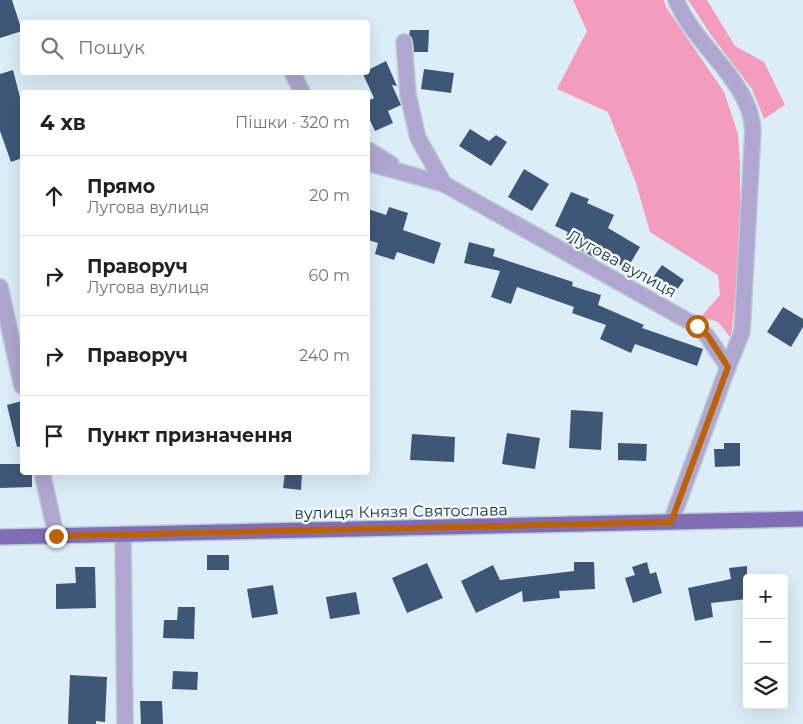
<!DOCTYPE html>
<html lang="uk">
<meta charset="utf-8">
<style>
body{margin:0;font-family:Montserrat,sans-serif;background:#f2f2f2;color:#202124}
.controls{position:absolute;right:15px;bottom:15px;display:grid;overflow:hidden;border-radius:5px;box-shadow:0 5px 20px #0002}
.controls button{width:45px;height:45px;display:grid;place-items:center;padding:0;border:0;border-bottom:1px solid #e0e0e0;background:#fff;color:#202124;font:25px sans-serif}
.stop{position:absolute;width:15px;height:15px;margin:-11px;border:4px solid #bc6204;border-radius:50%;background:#fff}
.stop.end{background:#bc6204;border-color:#fff;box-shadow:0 1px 5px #0008}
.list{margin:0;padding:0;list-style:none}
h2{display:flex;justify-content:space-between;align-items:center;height:65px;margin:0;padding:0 20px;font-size:21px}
h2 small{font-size:16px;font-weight:400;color:#757577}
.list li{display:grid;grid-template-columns:32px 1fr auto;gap:15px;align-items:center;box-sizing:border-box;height:80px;padding:0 20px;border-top:1px solid #e0e0e0}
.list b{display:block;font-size:19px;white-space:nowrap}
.list p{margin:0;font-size:16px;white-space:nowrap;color:#757577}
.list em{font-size:16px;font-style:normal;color:#757577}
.icon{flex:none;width:28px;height:28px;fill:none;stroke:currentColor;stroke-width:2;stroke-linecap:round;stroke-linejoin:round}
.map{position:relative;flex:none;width:803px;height:724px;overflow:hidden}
.search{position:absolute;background:#fff;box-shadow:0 5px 20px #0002;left:20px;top:20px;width:350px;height:55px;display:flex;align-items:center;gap:12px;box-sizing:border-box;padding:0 18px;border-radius:5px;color:#757577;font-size:19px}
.panel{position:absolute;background:#fff;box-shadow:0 5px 20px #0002;left:20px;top:90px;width:350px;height:385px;border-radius:5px}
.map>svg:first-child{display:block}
</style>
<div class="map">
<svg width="803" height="724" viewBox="0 0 803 724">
<rect width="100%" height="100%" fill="#dcedf8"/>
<!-- green -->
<g fill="#f39cbd">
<polygon points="573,0 664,0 666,7 724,92 738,134 740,164 740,254 731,338 718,322 701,317 720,295 718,275 650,232 636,183 608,112 557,89 587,31"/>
<polygon points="688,0 707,0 735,46 764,62 785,105 764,119 752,89 711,35"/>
</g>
<!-- building -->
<g fill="#3f5776">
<polygon points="0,0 12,0 22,31 0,38"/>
<polygon points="410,30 429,30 428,52 414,52 413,41 409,35"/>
<polygon points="386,61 397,86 392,85 401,105 388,111 393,123 375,131 368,116 368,101 374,98 362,72 368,72 368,70"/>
<polygon points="424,69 454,73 451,93 421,89"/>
<polygon points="13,70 22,105 22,158 11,162 0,131 0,74"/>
<polygon points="470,129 489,141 496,135 507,142 491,166 459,146"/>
<polygon points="524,169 549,184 532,211 508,197"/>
<polygon points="571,192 589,199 587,203 614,215 608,228 640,247 627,269 598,252 595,258 564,240 568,232 555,226"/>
<polygon points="389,207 408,213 403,230 441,243 434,264 397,252 394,260 375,254 378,243 368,240 368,209 386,215"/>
<polygon points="469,242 495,249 493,256 573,282 572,286 601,295 598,305 644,325 642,328 703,349 697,366 635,344 631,353 600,339 606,325 572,313 574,307 517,287 511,304 491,297 500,271 464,263"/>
<polygon points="662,265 684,280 671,298 649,283"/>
<polygon points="783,307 803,319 803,327 791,347 767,332"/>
<polygon points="22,401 22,446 17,447 7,405"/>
<polygon points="571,410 603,412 601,450 569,448"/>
<polygon points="507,433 540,438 535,469 502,464"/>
<polygon points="412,434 455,437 454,462 410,460"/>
<polygon points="618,443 647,444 646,461 618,460"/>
<polygon points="724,443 740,443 740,466 715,467 714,449 724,449"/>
<polygon points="0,464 22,464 22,472 32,472 32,487 0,488"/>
<polygon points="285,472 302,472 301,490 283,488"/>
<rect x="207" y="555" width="22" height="15"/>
<polygon points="574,562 594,562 595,589 559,591 560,598 523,602 522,591 476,613 461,581 493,565 500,580 574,571"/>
<polygon points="647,562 650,574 656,572 662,593 633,603 625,578 635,575 632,567"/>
<polygon points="427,563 443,598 407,613 392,578"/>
<polygon points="747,566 747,599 711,603 713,617 695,621 688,588 731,579 729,568"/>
<polygon points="75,567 95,567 96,608 56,609 56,584 76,583"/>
<polygon points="273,585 278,614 252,618 247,589"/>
<polygon points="356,592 360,614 330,619 326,597"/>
<polygon points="178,607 195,607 194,639 163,638 164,620 177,620"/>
<polygon points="173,671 198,672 197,690 172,689"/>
<polygon points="70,675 107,677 105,722 96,721 96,724 68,724"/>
<polygon points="140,701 162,701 163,724 141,724"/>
</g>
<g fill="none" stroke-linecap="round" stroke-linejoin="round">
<!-- minor casing -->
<g stroke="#bacbd6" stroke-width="18">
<g id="minor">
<path d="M676,0c17,41 58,69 73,110 2,6 3,13 4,19l-11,203 -14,35"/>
<polyline points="404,42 408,95 418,138 444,184"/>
<polyline points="292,72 302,92"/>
<polyline points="368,150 391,164"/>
<polyline points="368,163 444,184 697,326 707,336 728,367 671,522"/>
<polyline points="0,287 22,386"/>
<polyline points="42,472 56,535"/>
<polyline points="123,534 125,724"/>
</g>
</g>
<!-- major casing -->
<g stroke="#bacbd6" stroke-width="18">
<polyline id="major" points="0,537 803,519"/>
</g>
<!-- minor -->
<use href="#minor" stroke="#b0a7d0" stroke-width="15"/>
<!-- major -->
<use href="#major" stroke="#816db6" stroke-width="15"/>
</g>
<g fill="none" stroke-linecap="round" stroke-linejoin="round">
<!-- route -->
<polyline stroke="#bc6204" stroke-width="6" points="56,536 671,522 728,367 708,336 697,326"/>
</g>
<g text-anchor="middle" stroke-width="5" stroke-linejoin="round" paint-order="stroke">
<!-- street labels -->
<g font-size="16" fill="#1f303a" stroke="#f0f9ff">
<text transform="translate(622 263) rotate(29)" y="6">Лугова вулиця</text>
<text transform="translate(401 511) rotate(-1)" y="6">вулиця Князя Святослава</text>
</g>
</g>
</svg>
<div class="controls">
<button>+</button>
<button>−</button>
<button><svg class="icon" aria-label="layers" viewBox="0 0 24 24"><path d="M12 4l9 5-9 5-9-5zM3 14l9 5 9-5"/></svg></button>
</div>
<div class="stop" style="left:697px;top:326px"></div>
<div class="stop end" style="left:56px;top:536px"></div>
<div class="search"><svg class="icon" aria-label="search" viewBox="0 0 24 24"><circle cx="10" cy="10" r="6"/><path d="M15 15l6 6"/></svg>Пошук</div>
<section class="panel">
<h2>4 хв<small>Пішки · 320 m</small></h2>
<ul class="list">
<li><svg class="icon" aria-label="ahead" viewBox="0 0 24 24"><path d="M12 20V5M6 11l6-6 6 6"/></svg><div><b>Прямо</b><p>Лугова вулиця</p></div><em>20 m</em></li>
<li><svg class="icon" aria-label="right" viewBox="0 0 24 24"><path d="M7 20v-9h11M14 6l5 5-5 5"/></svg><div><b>Праворуч</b><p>Лугова вулиця</p></div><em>60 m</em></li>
<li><svg class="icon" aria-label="right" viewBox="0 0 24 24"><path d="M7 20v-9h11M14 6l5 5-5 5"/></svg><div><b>Праворуч</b></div><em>240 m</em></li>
<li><svg class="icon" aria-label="arrive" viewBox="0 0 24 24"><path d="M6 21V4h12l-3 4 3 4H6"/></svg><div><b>Пункт призначення</b></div></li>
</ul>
</section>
</div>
